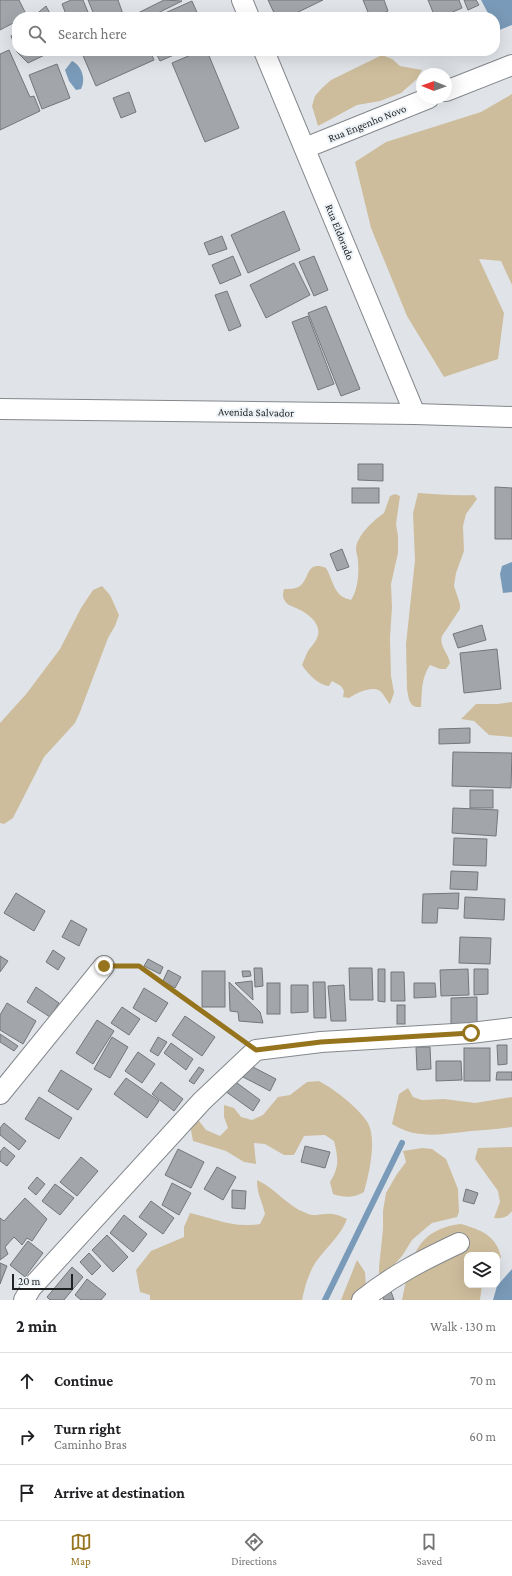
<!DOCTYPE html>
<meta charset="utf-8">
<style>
body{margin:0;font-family:"Crimson Pro",serif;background:#f2f2f2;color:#202124}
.controls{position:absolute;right:12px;bottom:12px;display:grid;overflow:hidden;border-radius:8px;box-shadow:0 4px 16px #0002}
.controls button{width:36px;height:36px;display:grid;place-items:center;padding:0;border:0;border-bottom:1px solid #e0e0e0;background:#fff;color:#202124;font:20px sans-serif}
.compass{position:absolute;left:416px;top:68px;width:36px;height:36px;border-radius:50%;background:#fff;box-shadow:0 4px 16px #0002;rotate:271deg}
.scale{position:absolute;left:12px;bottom:10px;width:61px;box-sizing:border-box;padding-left:4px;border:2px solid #1f2123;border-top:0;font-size:11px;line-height:14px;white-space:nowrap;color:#1f2123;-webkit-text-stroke:3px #edf2f6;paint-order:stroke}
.stop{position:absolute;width:12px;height:12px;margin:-9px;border:3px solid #96741d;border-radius:50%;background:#fff}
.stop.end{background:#96741d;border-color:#fff;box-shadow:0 1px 4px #0008}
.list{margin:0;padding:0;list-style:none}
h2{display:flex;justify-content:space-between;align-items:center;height:52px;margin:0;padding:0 16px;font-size:17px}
h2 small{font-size:13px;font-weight:400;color:#757577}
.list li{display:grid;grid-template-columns:26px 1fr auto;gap:12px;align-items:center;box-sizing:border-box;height:56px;padding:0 16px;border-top:1px solid #e0e0e0}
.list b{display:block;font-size:15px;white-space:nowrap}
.list p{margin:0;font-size:13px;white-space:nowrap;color:#757577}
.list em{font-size:13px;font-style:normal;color:#757577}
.icon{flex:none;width:22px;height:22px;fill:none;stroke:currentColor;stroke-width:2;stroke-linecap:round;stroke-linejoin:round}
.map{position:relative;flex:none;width:512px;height:1300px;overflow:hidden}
.search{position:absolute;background:#fff;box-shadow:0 4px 16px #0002;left:12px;right:12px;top:12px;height:44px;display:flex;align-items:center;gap:10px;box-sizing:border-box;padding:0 14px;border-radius:16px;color:#757577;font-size:15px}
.sheet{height:220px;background:#fff}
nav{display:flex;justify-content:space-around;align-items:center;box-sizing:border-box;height:56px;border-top:1px solid #e0e0e0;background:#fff;font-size:11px;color:#757577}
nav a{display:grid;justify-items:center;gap:2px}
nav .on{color:#96741d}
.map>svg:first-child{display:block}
</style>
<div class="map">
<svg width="512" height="1300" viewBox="0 0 512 1300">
<rect width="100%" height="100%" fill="#e0e4e9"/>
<!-- green -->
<g fill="#cdbd9c">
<polygon points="382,55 392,59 400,66 422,70 417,79 401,93 380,101 357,105 318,126 312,106 315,96 322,88 331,80"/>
<polygon points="512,94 512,285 501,261 479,259 504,313 498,359 444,377 407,316 371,228 355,162 386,142 481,112"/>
<path d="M418,493c19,1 37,3 56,2l3,4 -11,15 -3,12 1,25 -8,22 -2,13 6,18v5l-18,27c-3,10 6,17 8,27l-4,6h-6l-10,-4c-9,13 -8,27 -9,42h-5l-4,-2 -3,-5 -2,-11 -1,-45 9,-84 -2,-47z"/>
<path d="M395,494l5,2 -4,28 2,12v17l-7,31 1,23 -2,31 1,38 3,17 -4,11c-4,-4 -6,-10 -10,-13 -8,-6 -25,3 -31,7l-6,-1 1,-6 -3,-5 -9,-5 -3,5c-11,-1 -21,-12 -27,-21 2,-5 4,-10 6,-14 4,-5 9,-11 10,-16 3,-12 -11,-22 -20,-26 -5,-3 -10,-3 -13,-8 -3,-4 -2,-8 -1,-12 5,0 12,0 16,-3 10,-8 6,-26 26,-18 8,13 7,28 25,32 7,-10 8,-27 7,-39 0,-4 -2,-8 -2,-12 1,-14 18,-29 28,-36l6,-17z"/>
<polygon points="102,586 110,595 119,615 115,626 108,638 80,712 75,723 44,757 13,818 4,824 0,823 0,723 27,693 60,649 81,608 93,590"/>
<polygon points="512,702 512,737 489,735 474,721 461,719 476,704 498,704"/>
<path d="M319,1081c15,8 40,27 49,42 9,17 1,51 -4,69 -11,6 -19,6 -31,2l-3,-12c10,-16 8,-24 4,-41l-9,-6 -21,1 -10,19h-10l-19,-11 -11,-1 2,21 -12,-2 -18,-11 -33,-10 -3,-16 9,-4 7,9 14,6 8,-8 -4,-11v-12l10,3 7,9 11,3 11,-5 15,-18 12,-2 17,-13z"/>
<path d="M408,1088l5,9 9,3 22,-1 31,4 37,-6v30c-13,2 -27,3 -41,4 -27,3 -54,9 -79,-7l7,-30z"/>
<path d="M512,1147v64c-4,6 -11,8 -18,7l6,-16 -2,-11 -23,-32 3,-11z"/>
<polygon points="422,1148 432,1149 446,1159 458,1189 459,1212 457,1217 432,1223 427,1227 412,1240 402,1256 383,1277 379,1273 379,1267 383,1229 383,1211 386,1193 397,1174 406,1162 403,1151"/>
<path d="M257,1180c18,8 30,26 49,33 9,4 11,1 20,1 8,-1 14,2 21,5 -6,16 -19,27 -29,40 -9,12 -13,27 -16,41h-152v-5l-10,-3 -4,-22 15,-19 33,-14v-10l6,-14c27,6 41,15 70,11l5,-10c-3,-14 -8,-19 -8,-34z"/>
<path d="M461,1224c20,6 35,11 40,33l-4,6v-8h-30v30h15l-2,15h-78c8,-39 13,-71 59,-76z"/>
<polygon points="357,1260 365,1272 367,1300 341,1300"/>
</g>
<!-- water -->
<g fill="#799ab8">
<polygon points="481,0 512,0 512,25 497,31 495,26 495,17 490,17"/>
<path d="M72,61c10,5 14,18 9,28l-5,1 -7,-9 -4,-11z"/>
<polygon points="512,562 512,592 503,593 500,574 502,566"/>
<polygon points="512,1269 512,1300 493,1300 497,1286"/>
</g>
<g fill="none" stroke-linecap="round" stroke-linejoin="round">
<!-- stream -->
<polyline stroke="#799ab8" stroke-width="6" points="325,1300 402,1143"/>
</g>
<!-- building -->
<g fill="#a2a6aa" stroke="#73777a">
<polygon points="0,0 19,0 27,16 17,17 17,21 0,30"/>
<polygon points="71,0 83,0 90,17 67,17 62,4"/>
<polygon points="88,0 118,0 124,17 95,17"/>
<polygon points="164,0 182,1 150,17 130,17"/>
<polygon points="268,0 323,0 288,17 276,17"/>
<polygon points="363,0 384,0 388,11 374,17 370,17"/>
<polygon points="428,0 459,0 462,8 441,17 435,17"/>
<polygon points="464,0 476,0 479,5 468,10"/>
<polygon points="192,1 199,17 156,17"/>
<polygon points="46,6 52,17 33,17"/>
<polygon points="17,31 17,51 53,51 28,63 17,52 11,36"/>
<polygon points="9,50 30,97 34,96 40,111 0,130 0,54"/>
<polygon points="81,51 150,51 154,60 96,86"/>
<polygon points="155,51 183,51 160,61"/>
<polygon points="200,51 207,51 239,128 205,142 172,63"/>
<polygon points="57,64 70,98 42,109 29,75"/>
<polygon points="129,92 136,112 121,118 113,98"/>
<polygon points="284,211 300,250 248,273 231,235"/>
<polygon points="222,236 227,249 209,255 204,243"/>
<polygon points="233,256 241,275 220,284 212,265"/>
<polygon points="314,256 328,290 314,296 299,262"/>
<polygon points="294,263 310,295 266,318 250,285"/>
<polygon points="227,291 241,326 229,331 215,295"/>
<polygon points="326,306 360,389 341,396 308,313"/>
<polygon points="308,316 334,384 318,390 292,322"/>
<polygon points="358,464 383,464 383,481 358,480"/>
<polygon points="495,487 512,488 512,539 495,539"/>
<rect x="352" y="488" width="27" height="15"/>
<polygon points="342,549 349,567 337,571 330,554"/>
<polygon points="482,625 486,640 458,648 453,634"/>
<polygon points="497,649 501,689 464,693 460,653"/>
<polygon points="470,728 470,743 439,744 439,729"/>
<polygon points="453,752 512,753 511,788 452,786"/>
<rect x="470" y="790" width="23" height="18"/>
<polygon points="453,808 498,810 496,836 452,833"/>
<polygon points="454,838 487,839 486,866 453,865"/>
<polygon points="451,871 478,872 477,890 450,889"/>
<polygon points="16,893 45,911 34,931 4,913"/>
<polygon points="459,893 458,909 438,908 437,923 422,923 423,894"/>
<polygon points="465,897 505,899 504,920 464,918"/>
<polygon points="71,920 87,929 79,946 62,937"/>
<polygon points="460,937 491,938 490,964 459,963"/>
<polygon points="53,950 65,958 58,970 46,962"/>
<polygon points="0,956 8,961 0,972"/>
<polygon points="148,959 163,967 160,974 144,966"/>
<polygon points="254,968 262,968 263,986 255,987"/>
<polygon points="349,968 372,968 373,1000 350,1000"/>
<polygon points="378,969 385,969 385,1002 378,1001"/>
<polygon points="468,969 469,995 441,996 440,970"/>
<polygon points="474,969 488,969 488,994 474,995"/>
<polygon points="168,970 181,977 175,988 163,981"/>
<rect x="202" y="971" width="23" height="36"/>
<polygon points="242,971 250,971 251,976 243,977"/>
<polygon points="391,972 404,972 405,1001 391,1001"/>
<polygon points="252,981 253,1000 235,983"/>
<polygon points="229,982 260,1012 263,1023 239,1021 238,1012 230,1011"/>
<polygon points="313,982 325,982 326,1018 314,1018"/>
<rect x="267" y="983" width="13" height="31"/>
<polygon points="414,983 435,983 436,997 414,998"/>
<polygon points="291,985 308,985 308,1012 291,1013"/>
<polygon points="344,985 346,1021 331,1021 328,986"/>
<polygon points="36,987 59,1003 50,1017 27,1002"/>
<polygon points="144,988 168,1003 156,1022 133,1008"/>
<polygon points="477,997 477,1024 451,1024 451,998"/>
<polygon points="7,1003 36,1021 23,1044 0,1030 0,1015"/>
<rect x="397" y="1005" width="8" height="19"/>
<polygon points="122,1007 140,1019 129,1035 111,1023"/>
<polygon points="185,1016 215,1037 202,1056 172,1035"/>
<polygon points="97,1020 114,1031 93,1064 76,1053"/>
<polygon points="0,1034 18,1046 14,1051 0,1042"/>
<polygon points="112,1037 128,1047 110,1078 94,1069"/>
<polygon points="158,1037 167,1042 158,1056 150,1051"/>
<polygon points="171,1043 193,1059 186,1070 164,1053"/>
<polygon points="497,1045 507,1045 507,1064 498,1065"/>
<polygon points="416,1047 430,1047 431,1069 417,1070"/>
<rect x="464" y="1048" width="26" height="33"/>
<polygon points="138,1052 155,1064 142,1083 125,1071"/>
<polygon points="436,1061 461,1061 462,1080 436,1081"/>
<polygon points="249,1065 276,1079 270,1091 243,1077"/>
<polygon points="199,1067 204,1070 194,1084 189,1081"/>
<polygon points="61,1070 92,1089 78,1110 48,1091"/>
<polygon points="497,1072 512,1072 512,1080 496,1080"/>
<polygon points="126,1078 159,1101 147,1118 114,1094"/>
<polygon points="233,1080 260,1100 253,1111 225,1091"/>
<polygon points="161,1082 183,1099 174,1111 152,1094"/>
<polygon points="39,1097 72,1118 59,1139 25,1119"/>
<polygon points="4,1123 26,1141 19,1150 0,1135 0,1128"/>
<polygon points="305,1146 330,1152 325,1168 301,1162"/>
<polygon points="4,1147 15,1156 7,1166 0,1161 0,1152"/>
<polygon points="178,1149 204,1162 191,1188 165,1175"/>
<polygon points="81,1157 98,1171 77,1196 60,1182"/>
<polygon points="217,1167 236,1177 223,1200 204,1189"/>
<polygon points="37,1177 45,1184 36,1195 28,1188"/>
<polygon points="172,1183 191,1193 179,1215 162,1205"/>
<polygon points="55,1184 74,1198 60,1215 42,1201"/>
<polygon points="466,1189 478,1193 474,1204 463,1201"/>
<polygon points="232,1190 246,1191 245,1209 232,1208"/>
<polygon points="25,1198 47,1219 32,1241 27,1238 22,1245 14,1237 5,1247 8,1254 0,1260 0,1218 4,1221"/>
<polygon points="151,1201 174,1218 163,1234 139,1217"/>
<polygon points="124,1215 147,1234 133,1252 110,1233"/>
<polygon points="107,1235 128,1257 113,1272 92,1250"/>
<polygon points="28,1241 43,1253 25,1277 10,1265"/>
<polygon points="89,1253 101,1266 92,1275 80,1262"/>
<polygon points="0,1263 7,1266 0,1284"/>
<polygon points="72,1267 83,1277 64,1300 50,1300 47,1297"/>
<polygon points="87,1279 106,1294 101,1300 81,1300 75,1295"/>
<polygon points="389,1286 394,1300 384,1300 380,1289"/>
</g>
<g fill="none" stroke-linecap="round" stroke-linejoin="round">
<!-- minor casing -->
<g stroke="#84888c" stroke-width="22">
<g id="minor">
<polyline points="242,0 249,17"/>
<polyline points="264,51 415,414"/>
<polyline points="446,91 512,65"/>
<polyline points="305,148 429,98"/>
<polyline points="0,409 415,414 512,417"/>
<polyline points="0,1094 104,966"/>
<polyline points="24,1300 31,1288 202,1101 256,1050 321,1042 471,1033 512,1028"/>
<path d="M362,1300c31,-25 61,-40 97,-57"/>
</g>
</g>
<!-- path -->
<polyline stroke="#8f9296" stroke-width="2.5" stroke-dasharray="4 2" stroke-linecap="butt" points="124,966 139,966 240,1038"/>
<!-- minor -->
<use href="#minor" stroke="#fff" stroke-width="20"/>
</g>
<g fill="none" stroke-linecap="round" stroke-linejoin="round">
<!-- route -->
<polyline stroke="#96741d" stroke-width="5" points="104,966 139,966 256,1050 321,1042 471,1033"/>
</g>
<g text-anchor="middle" stroke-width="4" stroke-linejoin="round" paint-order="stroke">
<!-- street labels -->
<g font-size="11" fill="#1f2123" stroke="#edf2f6">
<text transform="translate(367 123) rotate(-22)" y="4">Rua Engenho Novo</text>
<text transform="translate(340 232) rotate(68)" y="4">Rua Eldorado</text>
<text transform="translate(256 412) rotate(1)" y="4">Avenida Salvador</text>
</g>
</g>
</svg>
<div class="controls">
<button><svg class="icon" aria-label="layers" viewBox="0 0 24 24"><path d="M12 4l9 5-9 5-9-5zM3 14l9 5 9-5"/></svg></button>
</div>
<svg class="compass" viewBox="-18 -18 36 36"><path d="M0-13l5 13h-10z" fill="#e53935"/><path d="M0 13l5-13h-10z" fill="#757577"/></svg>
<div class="scale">20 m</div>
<div class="stop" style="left:471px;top:1033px"></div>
<div class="stop end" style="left:104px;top:966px"></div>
<div class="search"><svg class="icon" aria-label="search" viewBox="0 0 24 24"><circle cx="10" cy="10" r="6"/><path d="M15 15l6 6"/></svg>Search here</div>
</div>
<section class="sheet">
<h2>2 min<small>Walk · 130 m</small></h2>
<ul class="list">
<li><svg class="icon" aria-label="ahead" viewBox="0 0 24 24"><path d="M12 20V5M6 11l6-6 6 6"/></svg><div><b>Continue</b></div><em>70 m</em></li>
<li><svg class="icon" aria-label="right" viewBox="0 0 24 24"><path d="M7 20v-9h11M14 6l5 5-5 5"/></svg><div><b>Turn right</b><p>Caminho Bras</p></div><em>60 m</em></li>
<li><svg class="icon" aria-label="arrive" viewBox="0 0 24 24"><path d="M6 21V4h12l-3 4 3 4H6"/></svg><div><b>Arrive at destination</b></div></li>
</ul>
</section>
<nav>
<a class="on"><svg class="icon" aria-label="map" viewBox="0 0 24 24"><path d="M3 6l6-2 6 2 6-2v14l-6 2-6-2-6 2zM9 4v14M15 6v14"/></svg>Map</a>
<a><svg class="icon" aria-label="directions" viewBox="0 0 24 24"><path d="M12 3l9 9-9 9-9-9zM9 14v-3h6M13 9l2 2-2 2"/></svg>Directions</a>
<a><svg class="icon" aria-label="saved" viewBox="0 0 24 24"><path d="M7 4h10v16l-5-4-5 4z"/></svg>Saved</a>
</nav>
